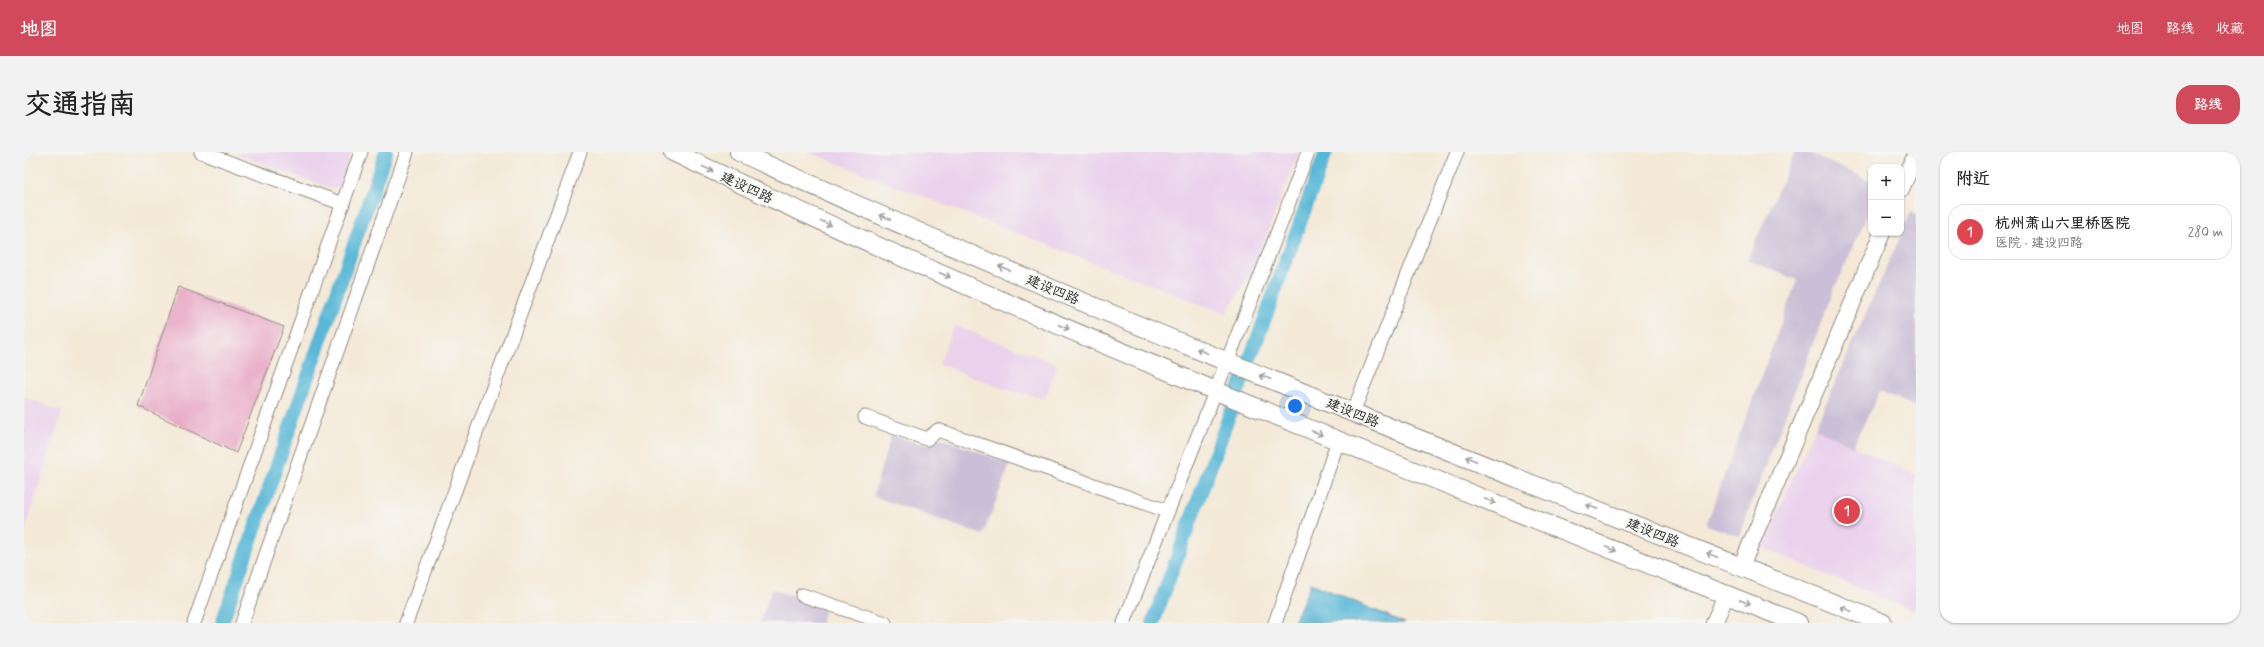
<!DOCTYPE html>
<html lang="zh">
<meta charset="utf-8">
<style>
body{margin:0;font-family:Mynerve,"LXGW WenKai TC",sans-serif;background:#f2f2f2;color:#222}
.controls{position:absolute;right:12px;top:12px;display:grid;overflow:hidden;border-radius:8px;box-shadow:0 1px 3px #0004}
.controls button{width:36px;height:36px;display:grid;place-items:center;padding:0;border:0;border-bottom:1px solid #e0e0e0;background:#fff;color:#222;font:20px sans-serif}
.you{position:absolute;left:1271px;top:254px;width:14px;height:14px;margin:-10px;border:3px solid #fff;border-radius:50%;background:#1a73e8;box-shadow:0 0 0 6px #1a73e833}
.badge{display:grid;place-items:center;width:26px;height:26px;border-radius:50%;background:#d1495b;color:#fff;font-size:13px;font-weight:700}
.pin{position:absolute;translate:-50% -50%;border:2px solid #fff;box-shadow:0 1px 4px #0006}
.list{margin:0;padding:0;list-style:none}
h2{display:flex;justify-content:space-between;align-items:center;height:52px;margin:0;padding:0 16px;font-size:17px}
h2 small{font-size:13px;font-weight:400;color:#767676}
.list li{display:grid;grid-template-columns:26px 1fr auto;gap:12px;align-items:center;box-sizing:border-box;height:56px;margin:0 8px 8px;padding:0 8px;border:1px solid #e0e0e0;border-radius:16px}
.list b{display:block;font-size:15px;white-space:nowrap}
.list p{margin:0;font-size:13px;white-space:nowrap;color:#767676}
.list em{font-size:13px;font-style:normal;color:#767676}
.map{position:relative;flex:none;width:1892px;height:471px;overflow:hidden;border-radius:16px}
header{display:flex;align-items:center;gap:24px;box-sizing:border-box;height:56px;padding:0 20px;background:#d1495b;color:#fff}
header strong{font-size:19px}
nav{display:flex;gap:22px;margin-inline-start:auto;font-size:14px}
.intro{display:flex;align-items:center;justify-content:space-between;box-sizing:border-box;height:96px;padding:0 24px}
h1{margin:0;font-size:28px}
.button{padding:10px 18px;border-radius:16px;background:#d1495b;color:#fff;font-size:14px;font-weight:700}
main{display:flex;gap:24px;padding:0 24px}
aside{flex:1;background:#fff;border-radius:16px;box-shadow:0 1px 3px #0004}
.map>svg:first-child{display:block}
</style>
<header>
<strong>地图</strong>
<nav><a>地图</a><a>路线</a><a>收藏</a></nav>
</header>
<div class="intro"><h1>交通指南</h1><a class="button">路线</a></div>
<main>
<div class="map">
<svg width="1892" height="471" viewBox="0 0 1892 471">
<rect width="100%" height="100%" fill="#f6f6f2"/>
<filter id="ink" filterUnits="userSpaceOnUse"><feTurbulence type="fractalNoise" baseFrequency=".025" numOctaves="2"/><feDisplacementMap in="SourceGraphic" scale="8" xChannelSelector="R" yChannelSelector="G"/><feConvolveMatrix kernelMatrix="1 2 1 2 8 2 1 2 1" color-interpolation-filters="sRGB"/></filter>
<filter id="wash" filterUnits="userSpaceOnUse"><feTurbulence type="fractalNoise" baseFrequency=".012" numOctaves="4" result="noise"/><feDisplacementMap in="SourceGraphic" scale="16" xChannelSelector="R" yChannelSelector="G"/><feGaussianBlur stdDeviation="0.9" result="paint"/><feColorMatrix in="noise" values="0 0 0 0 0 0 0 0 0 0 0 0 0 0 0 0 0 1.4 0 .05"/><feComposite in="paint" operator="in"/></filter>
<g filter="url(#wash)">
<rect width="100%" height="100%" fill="#f4e9d7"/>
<!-- built -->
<g fill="#ead1ec">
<polygon points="215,0 327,0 316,35 307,36 213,3"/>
<polygon points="784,0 1275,0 1230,115 1202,162"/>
<polygon points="930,173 1033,212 1021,247 977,236 915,212"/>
<polygon points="0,245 38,260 0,381"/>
<polygon points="1791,276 1892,323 1892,460 1738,396"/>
</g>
<!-- industrial -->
<g fill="#cabfd6">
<polygon points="1771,0 1782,0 1847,29 1847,55 1808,142 1715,384 1682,373 1773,128 1723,108"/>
<polygon points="1887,60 1892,63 1892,255 1856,239 1829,294 1791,276"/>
<polygon points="867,283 902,293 914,285 986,312 959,383 849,344"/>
<polygon points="748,437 801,456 797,471 736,471"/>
</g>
<!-- water -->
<polygon fill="#59b8d7" stroke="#427281" points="1287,431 1381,471 1270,470"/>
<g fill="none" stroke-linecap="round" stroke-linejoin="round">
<!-- canal -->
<g stroke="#59b8d7" stroke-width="14">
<polyline points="198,471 362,0"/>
<polyline points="1129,471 1302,0"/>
</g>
</g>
<g id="blocks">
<!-- building -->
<polygon fill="#e9aac6" points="154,135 260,175 212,301 114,254"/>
</g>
</g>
<g filter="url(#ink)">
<use href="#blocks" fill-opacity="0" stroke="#908a81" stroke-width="1"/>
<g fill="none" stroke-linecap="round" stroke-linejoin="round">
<!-- minor casing -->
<g stroke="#908a81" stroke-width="15">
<g id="minor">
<polyline points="177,0 319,52"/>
<polyline points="1329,260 1433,0"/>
<polyline points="841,265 903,287 914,278 1143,359"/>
<polyline points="778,443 861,471"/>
<polyline points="170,471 337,0"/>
<polyline points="218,471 383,0"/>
<polyline points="382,471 556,0"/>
<path d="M1100,471c61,-157 125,-313 184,-471"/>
<polyline points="1251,471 1314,289"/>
</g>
</g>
<!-- tertiary casing -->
<g stroke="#908a81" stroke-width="18">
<g id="tertiary">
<polyline points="1877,37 1892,2"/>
<polyline points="1717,415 1858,81"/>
<polyline points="1690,471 1702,443"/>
</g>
</g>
<!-- secondary casing -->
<g stroke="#908a81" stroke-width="20">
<g id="secondary">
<path d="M649,0c367,175 747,322 1125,471"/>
<path d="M715,0c375,171 761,319 1144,471"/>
</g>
</g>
<!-- minor -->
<use href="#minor" stroke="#fff" stroke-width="13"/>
<!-- tertiary -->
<use href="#tertiary" stroke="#fff" stroke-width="16"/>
<!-- secondary -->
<use href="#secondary" stroke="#fff" stroke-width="18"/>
</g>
<!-- one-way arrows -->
<defs><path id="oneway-shaft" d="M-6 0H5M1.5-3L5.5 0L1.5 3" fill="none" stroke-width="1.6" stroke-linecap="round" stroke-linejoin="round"/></defs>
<g stroke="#a0a0a0">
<use href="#oneway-shaft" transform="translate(684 17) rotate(25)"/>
<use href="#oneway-shaft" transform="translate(861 65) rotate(-157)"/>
<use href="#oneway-shaft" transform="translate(802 71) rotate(25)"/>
<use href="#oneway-shaft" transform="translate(980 116) rotate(-157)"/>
<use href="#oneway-shaft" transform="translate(921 123) rotate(23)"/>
<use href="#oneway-shaft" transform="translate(1040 175) rotate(23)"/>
<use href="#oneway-shaft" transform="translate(1178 199) rotate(-157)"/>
<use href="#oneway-shaft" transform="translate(1241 225) rotate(-158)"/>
<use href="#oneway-shaft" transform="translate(1293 281) rotate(22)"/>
<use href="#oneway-shaft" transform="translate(1447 307) rotate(-158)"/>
<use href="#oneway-shaft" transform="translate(1466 349) rotate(22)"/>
<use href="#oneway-shaft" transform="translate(1568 355) rotate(-158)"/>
<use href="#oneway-shaft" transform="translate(1587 397) rotate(22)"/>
<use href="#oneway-shaft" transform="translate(1688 403) rotate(-158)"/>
<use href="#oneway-shaft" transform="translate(1721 450) rotate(22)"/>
<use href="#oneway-shaft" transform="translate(1822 457) rotate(-158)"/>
</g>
</g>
<g text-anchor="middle" stroke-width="3.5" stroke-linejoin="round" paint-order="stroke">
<!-- street labels -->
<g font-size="14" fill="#2b2b2b" stroke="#f6f6f2">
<text transform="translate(723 35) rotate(25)" y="5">建设四路</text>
<text transform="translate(1029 137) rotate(23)" y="5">建设四路</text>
<text transform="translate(1329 260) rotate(22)" y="5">建设四路</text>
<text transform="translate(1629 380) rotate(22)" y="5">建设四路</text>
</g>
</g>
</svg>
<div class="controls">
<button>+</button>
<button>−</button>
</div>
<div class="you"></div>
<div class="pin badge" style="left:1823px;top:359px;background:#e0444e">1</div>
</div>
<aside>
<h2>附近<small></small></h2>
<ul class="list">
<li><span class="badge" style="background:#e0444e">1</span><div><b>杭州萧山六里桥医院</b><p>医院 · 建设四路</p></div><em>280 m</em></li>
</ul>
</aside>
</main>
